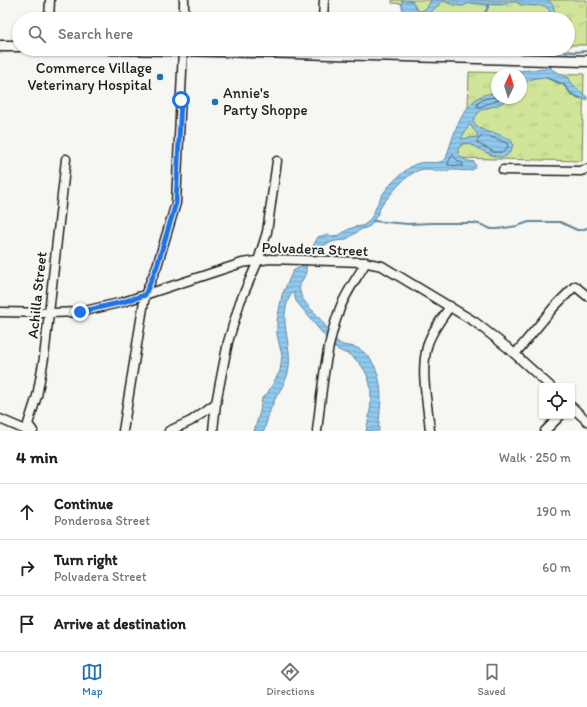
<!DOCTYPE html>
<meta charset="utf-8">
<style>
body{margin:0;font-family:Itim,sans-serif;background:#f2f2f2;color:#202124}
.controls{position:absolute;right:12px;bottom:12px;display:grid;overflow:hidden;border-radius:4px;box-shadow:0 1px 3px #0004}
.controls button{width:36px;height:36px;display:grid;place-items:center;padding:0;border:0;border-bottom:1px solid #e0e0e0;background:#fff;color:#202124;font:20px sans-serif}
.compass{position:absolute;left:491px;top:68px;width:36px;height:36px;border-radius:50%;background:#fff;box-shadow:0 1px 3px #0004;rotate:4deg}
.stop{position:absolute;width:12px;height:12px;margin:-9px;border:3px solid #1a73e8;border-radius:50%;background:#fff}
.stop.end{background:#1a73e8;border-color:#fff;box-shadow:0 1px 4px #0008}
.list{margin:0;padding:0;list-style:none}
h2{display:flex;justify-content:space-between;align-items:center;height:52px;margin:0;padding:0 16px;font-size:17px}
h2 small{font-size:13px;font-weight:400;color:#757577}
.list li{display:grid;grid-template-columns:26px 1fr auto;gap:12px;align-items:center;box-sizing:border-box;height:56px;padding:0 16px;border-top:1px solid #e0e0e0}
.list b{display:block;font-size:15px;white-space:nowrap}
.list p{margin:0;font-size:13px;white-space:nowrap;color:#757577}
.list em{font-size:13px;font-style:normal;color:#757577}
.icon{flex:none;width:22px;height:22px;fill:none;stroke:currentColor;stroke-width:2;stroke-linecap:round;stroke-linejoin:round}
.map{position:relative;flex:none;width:587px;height:431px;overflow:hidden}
.search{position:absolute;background:#fff;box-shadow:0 1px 3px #0004;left:12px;right:12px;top:12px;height:44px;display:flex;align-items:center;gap:10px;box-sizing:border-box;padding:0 14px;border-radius:22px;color:#757577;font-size:15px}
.sheet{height:220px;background:#fff}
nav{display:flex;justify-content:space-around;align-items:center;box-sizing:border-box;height:56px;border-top:1px solid #e0e0e0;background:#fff;font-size:11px;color:#757577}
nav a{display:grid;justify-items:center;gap:2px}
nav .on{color:#1f6fb2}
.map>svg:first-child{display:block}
</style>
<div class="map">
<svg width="587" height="431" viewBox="0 0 587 431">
<defs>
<pattern id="park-tufts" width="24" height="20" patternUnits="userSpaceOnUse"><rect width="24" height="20" fill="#d0e59a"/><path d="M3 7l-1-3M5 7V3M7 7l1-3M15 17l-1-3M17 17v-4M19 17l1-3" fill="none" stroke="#b2c484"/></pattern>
<pattern id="water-rules" width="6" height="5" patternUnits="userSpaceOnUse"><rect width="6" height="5" fill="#8fc9ee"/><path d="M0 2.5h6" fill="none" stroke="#7baccc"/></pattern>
</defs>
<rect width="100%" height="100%" fill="#f6f6f2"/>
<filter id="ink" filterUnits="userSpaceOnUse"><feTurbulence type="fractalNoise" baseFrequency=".025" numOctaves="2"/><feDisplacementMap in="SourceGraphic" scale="8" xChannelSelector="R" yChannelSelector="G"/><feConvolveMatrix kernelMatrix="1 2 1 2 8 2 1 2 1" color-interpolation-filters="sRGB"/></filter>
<g filter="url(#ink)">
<!-- park -->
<g fill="url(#park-tufts)" stroke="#76805b" fill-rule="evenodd">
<polygon points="392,0 587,0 587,45 568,45 568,19 403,19 405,4 392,3"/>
<path d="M469,72l115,2 -2,87 -130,-3 16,-48zM497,74h24v24h-24z"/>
</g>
<!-- water -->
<g fill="url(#water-rules)" stroke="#61849a" fill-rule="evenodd">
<path d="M402,0l10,1 5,9 4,1 6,-3 4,-8h117c7,5 6,11 8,19h-7l1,-8 -5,-5 -24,-1 -5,-3h-5l-10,3 -24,-1 -6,-1 -9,3 -8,-1 -11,-4c-7,5 -11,12 -18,16 -6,5 -19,0 -22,-7 -2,-3 -1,-7 -1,-10z"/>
<path d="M543,49h9l-1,20 18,9 1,4 17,15v3c-5,-1 -11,-3 -15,-6 -3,-2 -5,-7 -9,-9 -13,-9 -33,-12 -42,4v-15h-8l2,-3 30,-2 1,-16z"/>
<path d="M497,93v5h13l-12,7 -14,4 -5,3 -6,8c2,6 9,10 15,12 2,1 5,0 7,1 5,2 10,5 16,6l2,6c-7,27 -33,1 -45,-1 -2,-1 -4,0 -6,0l-4,5c0,10 7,11 16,13l2,4 -2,3c-8,3 -13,1 -21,1 -3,-1 -7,1 -10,1 -5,1 -10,-2 -15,-2 -19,-2 -37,26 -48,38l-1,5 -9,14 -10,4 -15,10 -10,1 -16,6 -13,20c2,10 -9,15 -6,25 3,12 14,18 20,27 7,8 11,17 19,24 6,4 12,2 18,5 6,2 14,11 17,17 7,14 8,30 6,45 0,7 -2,14 -1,21h-13c6,-26 11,-54 -12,-73 -7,-6 -16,-6 -22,-13l-36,-44 -2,-8 -3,1c-14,26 1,47 -2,73 -1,13 -10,24 -15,34 -5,10 -7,20 -10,30h-10l6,-19 2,-14 5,-4 13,-23 2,-15 -5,-22v-13l5,-26 11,-24 9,-5 16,-29c10,-4 13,0 21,-2 5,-2 8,-6 13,-7 4,-2 9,-1 12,-3 9,-5 11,-18 16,-26 6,-12 20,-25 32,-33 12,-8 25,1 34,-7 6,-20 14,-50 33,-62 5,-3 12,-4 18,-4zM469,125h2c1,5 7,7 7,12l-17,2z"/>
</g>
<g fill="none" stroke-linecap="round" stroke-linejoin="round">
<!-- shore -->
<g stroke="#4a6170" stroke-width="1">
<polyline points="497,97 488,98 482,100 477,104 477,106 479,107 498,100 499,98"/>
<path d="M484,135c8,2 15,5 23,8l1,4 -5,5h-9l-17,-9v-2z"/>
<polygon points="453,155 458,161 463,164 463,166 448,165 448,163"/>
</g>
<!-- stream -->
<g stroke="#61849a" stroke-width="2">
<polyline points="483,17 488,7 488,5"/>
<polyline points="552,50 574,52 587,51"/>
<polyline points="545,77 564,85 572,95 580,98"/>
<polyline points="373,221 408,224 432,223 474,223 482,225 491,229 498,229 517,226 529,222 560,222 577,230 581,230 587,228"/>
</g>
<!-- minor casing -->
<g stroke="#1c1c1c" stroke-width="11">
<g id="minor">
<polyline points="49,19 50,0"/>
<polyline points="184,19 184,0"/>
<polyline points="323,19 324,0"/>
<polyline points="503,170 581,171 587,169"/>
<polyline points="0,312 50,313 80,312 123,302 242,263 270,259 363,262 382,266 475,322 508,348 550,386"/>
<polyline points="515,354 554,307 575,286 587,296"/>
<polyline points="572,407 587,421"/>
<polyline points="0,419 28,431"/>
<polyline points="33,431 28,424 37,396 44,358 66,159"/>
<polyline points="123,431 145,295 157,266 176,203 183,49"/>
<polyline points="169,431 191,421 216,403"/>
<polyline points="213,431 216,403 228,342 240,302 258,261 267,232 277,161"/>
<path d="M317,431c5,-41 8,-82 22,-120 5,-16 19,-34 27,-49"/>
<path d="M430,431c-2,-27 -10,-57 -3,-84 3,-14 15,-28 23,-41"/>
<polyline points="545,431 560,416"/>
</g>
</g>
<!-- major casing -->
<g stroke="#1c1c1c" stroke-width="13">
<g id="major">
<polyline points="0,46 19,46"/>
<polyline points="110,49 183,50 587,61"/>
</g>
</g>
<!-- minor -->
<use href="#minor" stroke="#f6f6f2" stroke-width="8"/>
<!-- major -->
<use href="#major" stroke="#f6f6f2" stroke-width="10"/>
</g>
</g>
<g fill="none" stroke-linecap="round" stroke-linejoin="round" filter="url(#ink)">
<!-- route -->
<polyline stroke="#1a73e8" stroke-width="5" points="80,312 123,302 145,295 157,266 176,203 181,100"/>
</g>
<!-- markers -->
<g fill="#1f6fb2" stroke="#f6f6f2" stroke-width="1.5">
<circle cx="160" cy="77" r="4"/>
<circle cx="215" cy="102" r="4"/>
</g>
<g text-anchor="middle" stroke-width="4" stroke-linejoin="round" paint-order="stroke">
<!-- poi labels -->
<g font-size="15" fill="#1c1c1c" stroke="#f6f6f2" text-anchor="end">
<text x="152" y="73">Commerce Village<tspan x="152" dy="17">Veterinary Hospital</tspan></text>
<text x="223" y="98" text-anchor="start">Annie's<tspan x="223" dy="17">Party Shoppe</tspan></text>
</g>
<!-- street labels -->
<g font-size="15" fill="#1c1c1c" stroke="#f6f6f2">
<text transform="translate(315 249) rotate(2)" y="5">Polvadera Street</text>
<text transform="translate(37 295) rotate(-84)" y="5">Achilla Street</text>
</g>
</g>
</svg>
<div class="controls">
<button><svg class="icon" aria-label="locate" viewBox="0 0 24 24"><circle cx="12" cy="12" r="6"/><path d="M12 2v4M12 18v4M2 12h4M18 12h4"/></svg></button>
</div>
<svg class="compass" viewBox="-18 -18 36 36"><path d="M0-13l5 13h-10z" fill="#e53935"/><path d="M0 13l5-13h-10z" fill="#757577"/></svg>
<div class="stop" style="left:181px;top:100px"></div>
<div class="stop end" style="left:80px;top:312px"></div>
<div class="search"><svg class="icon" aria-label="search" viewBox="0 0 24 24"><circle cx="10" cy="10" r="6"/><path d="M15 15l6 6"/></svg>Search here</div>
</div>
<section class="sheet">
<h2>4 min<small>Walk · 250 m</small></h2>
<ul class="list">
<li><svg class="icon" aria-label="ahead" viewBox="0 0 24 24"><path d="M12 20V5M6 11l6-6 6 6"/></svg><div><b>Continue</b><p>Ponderosa Street</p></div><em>190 m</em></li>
<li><svg class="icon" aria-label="right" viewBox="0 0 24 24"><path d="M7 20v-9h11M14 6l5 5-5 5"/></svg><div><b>Turn right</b><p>Polvadera Street</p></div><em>60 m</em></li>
<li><svg class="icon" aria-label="arrive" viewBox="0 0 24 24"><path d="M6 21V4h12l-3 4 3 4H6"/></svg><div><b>Arrive at destination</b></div></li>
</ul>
</section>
<nav>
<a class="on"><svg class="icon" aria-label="map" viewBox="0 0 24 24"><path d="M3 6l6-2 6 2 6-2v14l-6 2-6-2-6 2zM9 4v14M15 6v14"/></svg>Map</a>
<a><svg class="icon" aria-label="directions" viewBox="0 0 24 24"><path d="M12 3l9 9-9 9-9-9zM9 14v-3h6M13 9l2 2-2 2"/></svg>Directions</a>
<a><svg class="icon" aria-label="saved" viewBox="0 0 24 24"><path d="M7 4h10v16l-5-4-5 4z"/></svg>Saved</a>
</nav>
